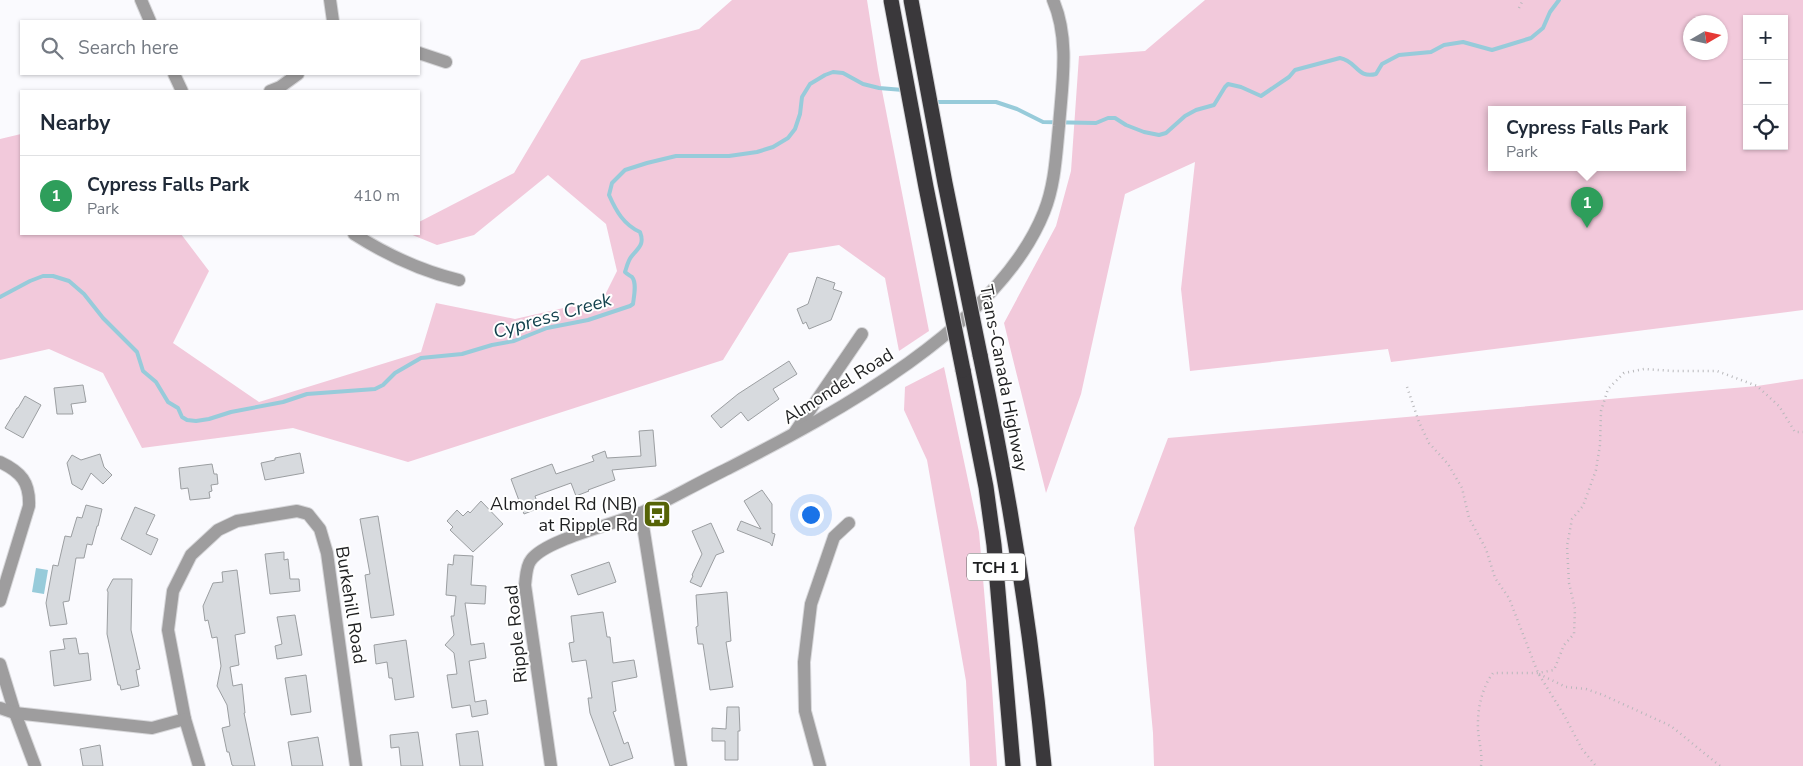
<!DOCTYPE html>
<meta charset="utf-8">
<style>
body{margin:0;font-family:"Nunito Sans",sans-serif;background:#f2f2f3;color:#1f2937}
.controls{position:absolute;right:15px;top:15px;display:grid;overflow:hidden;border-radius:0px;box-shadow:0 1px 4px #0004}
.controls button{width:45px;height:45px;display:grid;place-items:center;padding:0;border:0;border-bottom:1px solid #e0e1e3;background:#fff;color:#1f2937;font:25px sans-serif}
.compass{position:absolute;left:1683px;top:15px;width:45px;height:45px;border-radius:50%;background:#fff;box-shadow:0 1px 4px #0004;rotate:81deg}
.you{position:absolute;left:810px;top:514px;width:18px;height:18px;margin:-12px;border:4px solid #fff;border-radius:50%;background:#1a73e8;box-shadow:0 0 0 8px #1a73e833}
.badge{display:grid;place-items:center;width:32px;height:32px;border-radius:50%;background:#2563eb;color:#fff;font-size:16px;font-weight:700}
.pin{position:absolute;translate:-50% -41px;filter:drop-shadow(0 1px 2px #0008)}
.pin::after{content:'';position:absolute;top:26px;width:18px;height:15px;background:inherit;clip-path:polygon(0 0,100% 0,50% 100%)}
.popup{position:absolute;left:1488px;top:106px;width:198px;height:65px;box-sizing:border-box;display:grid;place-content:center;border-radius:0px;background:#fff;filter:drop-shadow(0 1px 4px #0005);font-size:16px;white-space:nowrap;color:#747a83}
.popup b{font-size:19px;color:#1f2937}
.popup::after{content:'';position:absolute;left:50%;top:100%;margin-left:-10px;border:10px solid transparent;border-top-color:#fff}
.list{margin:0;padding:0;list-style:none}
h2{display:flex;justify-content:space-between;align-items:center;height:65px;margin:0;padding:0 20px;font-size:21px}
h2 small{font-size:16px;font-weight:400;color:#747a83}
.list li{display:grid;grid-template-columns:32px 1fr auto;gap:15px;align-items:center;box-sizing:border-box;height:80px;padding:0 20px;border-top:1px solid #e0e1e3}
.list b{display:block;font-size:19px;white-space:nowrap}
.list p{margin:0;font-size:16px;white-space:nowrap;color:#747a83}
.list em{font-size:16px;font-style:normal;color:#747a83}
.icon{flex:none;width:28px;height:28px;fill:none;stroke:currentColor;stroke-width:2;stroke-linecap:round;stroke-linejoin:round}
.map{position:relative;flex:none;width:1803px;height:766px;overflow:hidden}
.search{position:absolute;background:#fff;box-shadow:0 1px 4px #0004;left:20px;top:20px;width:400px;height:55px;display:flex;align-items:center;gap:12px;box-sizing:border-box;padding:0 18px;border-radius:0px;color:#747a83;font-size:19px}
.panel{position:absolute;background:#fff;box-shadow:0 1px 4px #0004;left:20px;top:90px;width:400px;height:145px;border-radius:0px}
.map>svg:first-child{display:block}
</style>
<div class="map">
<svg width="1803" height="766" viewBox="0 0 1803 766">
<rect width="100%" height="100%" fill="#fafafe"/>
<!-- green -->
<g fill="#f2c9db" fill-rule="evenodd">
<polygon points="732,0 867,0 878,70 929,331 899,351 885,278 839,245 789,253 723,360 408,462 293,428 142,448 103,373 49,349 0,360 0,139 21,134 21,234 181,234 209,271 173,343 259,402 421,352 436,303 515,319 603,299 617,271 606,224 548,175 474,235 437,245 410,234 419,234 419,222 514,173 581,60 699,29"/>
<path d="M1205,0h598v310l-412,52 -3,-13 -198,22 -9,-82 14,-127 -70,32 -44,200 -35,99 -42,-170 52,-97 15,-55 8,-115 66,-5zM1747,19h37v127h-37zM1690,22h30v30h-30zM1492,109h190v58h-190z"/>
<polygon points="944,367 979,532 991,672 997,766 970,766 966,681 927,460 904,410 905,387"/>
<polygon points="1803,379 1803,766 1154,766 1153,733 1134,528 1168,438 1757,386"/>
</g>
<!-- water -->
<polygon fill="#97cbda" points="36,568 48,570 44,594 32,592"/>
<g fill="none" stroke-linecap="round" stroke-linejoin="round">
<!-- stream -->
<g stroke="#97cbda" stroke-width="4">
<path d="M933,101l4,1h59l21,7 26,13 53,1 12,-5h7l11,7 18,7 15,3 7,-2 19,-17 11,-6 18,-5 11,-18 3,-3 13,3 20,9 28,-19 6,-7 45,-12c17,3 17,21 36,16l6,-10 17,-9 32,-3 13,-7 19,-3 29,8 39,-12 12,-10 7,-16 9,-12"/>
<path d="M0,297l30,-16 13,-5h10l16,5 15,13 19,24 34,34 6,19 13,11 12,20 10,6 4,9 5,3 9,1 13,-2 22,-7 52,-10 24,-8 68,-5 8,-4 12,-12 26,-15 41,-4 30,-9 22,-4 33,-13 41,-8 42,-14 3,-2c1,-8 4,-21 -1,-27 -3,-2 -5,-3 -7,-5 2,-6 3,-11 6,-15 7,-9 14,-12 9,-25 -16,-7 -24,-21 -31,-37l3,-12 13,-13 22,-7 29,-7h53l28,-4 16,-5 15,-9 7,-9 5,-15 2,-17 8,-13 15,-9 8,-3 10,1 20,11 16,4 24,2"/>
</g>
</g>
<!-- building -->
<g fill="#d7dade" stroke="#9b9ea1">
<polygon points="817,277 835,283 833,289 842,292 831,320 809,329 806,322 803,324 797,309 808,304"/>
<polygon points="789,361 797,374 773,389 779,399 748,421 741,412 721,428 711,416 738,394"/>
<polygon points="83,385 86,402 71,404 73,414 57,414 54,388"/>
<polygon points="25,396 41,405 23,438 5,428 17,408 18,408"/>
<polygon points="653,430 656,466 612,470 615,480 588,490 589,491 576,496 571,483 535,496 539,508 524,514 511,479 552,464 556,474 594,461 592,456 605,451 607,458 641,456 639,431"/>
<polygon points="300,453 304,473 265,480 261,463 275,460 275,458"/>
<polygon points="100,454 104,467 112,475 103,484 91,473 82,490 72,484 67,463 72,455 81,460"/>
<polygon points="212,464 214,474 217,474 218,484 211,485 212,491 209,492 210,498 190,500 188,488 181,489 179,468"/>
<polygon points="762,490 772,504 772,533 775,534 772,546 770,543 737,530 741,521 761,529 744,501"/>
<polygon points="481,501 503,524 473,552 450,530 453,527 447,521 457,510 463,516 468,511 470,513"/>
<polygon points="86,505 102,509 98,526 97,526 92,545 87,544 84,558 76,558 69,601 63,602 67,624 50,626 46,603 53,565 58,566 65,536 71,537 77,517 82,518"/>
<polygon points="135,507 155,515 146,534 158,539 151,555 121,539"/>
<polygon points="378,516 394,615 371,618 365,575 370,574 360,519"/>
<polygon points="711,523 724,552 716,555 701,587 690,582 693,576 692,575 702,554 692,531"/>
<polygon points="284,552 284,560 288,559 290,579 299,579 300,591 270,594 265,554"/>
<polygon points="454,555 473,556 471,585 486,586 485,604 465,603 471,645 484,643 486,658 469,661 475,702 486,700 488,714 472,717 470,705 452,708 447,675 457,674 454,653 445,645 454,635 451,616 454,616 456,596 446,595 448,564 453,565"/>
<polygon points="609,562 616,582 578,595 571,575"/>
<polygon points="237,570 245,633 235,635 239,665 230,667 233,686 242,684 245,713 244,713 255,766 234,766 232,765 229,752 227,752 222,728 230,726 227,705 217,686 221,666 217,637 212,638 208,620 205,621 203,606 213,583 223,582 222,572"/>
<polygon points="113,579 132,579 131,630 140,669 136,670 139,686 121,690 120,685 118,685 107,634 108,592 107,590"/>
<polygon points="727,592 731,641 726,642 733,687 710,690 703,644 698,644 696,627 698,626 696,595"/>
<polygon points="603,612 607,637 610,637 613,663 634,660 637,677 612,682 616,711 613,712 624,744 628,742 633,758 610,766 590,713 588,698 592,698 586,660 572,662 569,643 574,642 571,616"/>
<polygon points="295,615 302,655 277,659 275,646 282,644 277,617"/>
<polygon points="76,638 79,654 88,653 91,680 54,686 50,651 65,649 63,639"/>
<polygon points="406,640 414,697 395,700 392,678 389,678 387,662 376,664 374,645"/>
<polygon points="306,675 311,712 291,715 285,678"/>
<polygon points="727,707 739,707 740,731 738,731 738,760 725,760 725,741 712,741 712,728 726,729"/>
<polygon points="478,731 483,766 460,766 456,734"/>
<polygon points="418,732 423,766 401,766 399,747 391,748 390,735"/>
<polygon points="318,737 323,766 292,766 288,742"/>
<polygon points="100,745 103,766 83,766 80,749"/>
</g>
<g fill="none" stroke-linecap="round" stroke-linejoin="round">
<!-- minor casing -->
<g stroke="#d7d7da" stroke-width="14">
<g id="minor">
<polyline points="141,0 150,21"/>
<polyline points="330,0 333,21"/>
<polyline points="419,53 446,62"/>
<polyline points="174,74 182,91"/>
<polyline points="270,91 280,87 298,74"/>
<path d="M354,234c33,21 67,37 105,46"/>
<polyline points="795,432 862,334"/>
<path d="M0,462c21,10 30,20 29,44l-29,95"/>
<polyline points="641,513 681,766"/>
<polyline points="0,664 15,713 35,766"/>
<polyline points="0,708 15,713 152,728 185,719 168,630 173,591 191,555 218,530 237,521 297,511 308,514 320,529 327,553 356,766"/>
<polyline points="185,719 199,766"/>
<path d="M551,766l-26,-181c1,-7 1,-19 6,-25 15,-21 86,-36 112,-48 29,-14 57,-30 86,-44 105,-54 269,-141 315,-256 11,-27 12,-57 15,-86 3,-41 11,-87 -6,-126"/>
<polyline points="820,766 805,711 804,662 811,604 834,537 849,523"/>
</g>
</g>
<!-- highway casing -->
<g stroke="#d7d7da" stroke-width="17">
<g id="highway">
<path d="M980,355c29,136 51,272 64,411"/>
<polyline points="963,370 986,487 994,545 1013,766"/>
</g>
</g>
<!-- path -->
<g stroke="#b8b8bb" stroke-width="2.5" stroke-dasharray="1 4" stroke-linecap="butt">
<polyline points="1519,8 1523,0"/>
<polyline points="1407,387 1419,422 1429,443 1448,464 1462,488 1469,518 1486,549 1495,578 1509,598 1538,673 1564,715 1582,749 1596,766"/>
<polyline points="1539,674 1566,687 1586,689 1603,695 1671,726 1720,766"/>
<path d="M1481,766c2,-15 -4,-29 -3,-44 0,-16 5,-36 15,-49h45l16,-3 10,-25 10,-11 1,-25 -6,-26 -2,-37 5,-27 11,-13 13,-36 4,-25 1,-34 7,-22 16,-16 20,-4 30,2h43l40,15 22,20 16,26h8"/>
</g>
<!-- minor -->
<use href="#minor" stroke="#9e9d9e" stroke-width="12"/>
<!-- highway -->
<use href="#highway" stroke="#3a383b" stroke-width="15"/>
<!-- highway-bridge casing -->
<g stroke="#d7d7da" stroke-width="17" stroke-linecap="butt">
<g id="highway-bridge">
<polyline points="891,0 926,187 963,370"/>
<polyline points="911,0 945,183 980,355"/>
</g>
</g>
<!-- highway-bridge -->
<use href="#highway-bridge" stroke="#3a383b" stroke-width="15"/>
</g>
<!-- icons -->
<defs>
<g id="bus-square" transform="scale(1.4375)"><rect x="-9" y="-9" width="18" height="18" rx="4" fill="#556306" stroke="#fff"/><path d="M-5-6H5V4H4V6H2V4H-2V6H-4V4H-5ZM-3.5-4V0h7V-4ZM-3.5 1.2v1.5H-2V1.2ZM2 1.2v1.5H3.5V1.2Z" fill="#fff"/></g>
</defs>
<g fill-rule="evenodd">
<use href="#bus-square" x="657" y="514"/>
</g>
<g text-anchor="middle" stroke-width="4" stroke-linejoin="round" paint-order="stroke">
<!-- shield labels -->
<rect fill="#fff" stroke="#626263" stroke-width="1" x="967" y="553.5" width="58" height="27" rx="4"/>
<g font-size="16" font-weight="bold" fill="#1e1f20">
<text x="996" y="573">TCH 1</text>
</g>
<!-- street labels -->
<g font-size="18" fill="#1e1f20" stroke="#fff">
<text transform="translate(1004 378) rotate(79)" y="6">Trans-Canada Highway</text>
<text transform="translate(838 386) rotate(-32)" y="6">Almondel Road</text>
<text transform="translate(351 605) rotate(81)" y="6">Burkehill Road</text>
<text transform="translate(516 634) rotate(-96)" y="6">Ripple Road</text>
</g>
<!-- poi labels -->
<g font-size="18" fill="#1e1f20" stroke="#fff" text-anchor="end">
<text x="638" y="510">Almondel Rd (NB)<tspan x="638" dy="21">at Ripple Rd</tspan></text>
</g>
<!-- water labels -->
<g font-size="19" font-style="italic" fill="#13414d" stroke="#fff">
<text transform="translate(552 315) rotate(-16)" y="7">Cypress Creek</text>
</g>
</g>
</svg>
<div class="controls">
<button>+</button>
<button>−</button>
<button><svg class="icon" aria-label="locate" viewBox="0 0 24 24"><circle cx="12" cy="12" r="6"/><path d="M12 2v4M12 18v4M2 12h4M18 12h4"/></svg></button>
</div>
<svg class="compass" viewBox="-18 -18 36 36"><path d="M0-13l5 13h-10z" fill="#e53935"/><path d="M0 13l5-13h-10z" fill="#747a83"/></svg>
<div class="you"></div>
<div class="pin badge" style="left:1587px;top:228px;background:#2e9e5b">1</div>
<div class="popup"><b>Cypress Falls Park</b>Park</div>
<div class="search"><svg class="icon" aria-label="search" viewBox="0 0 24 24"><circle cx="10" cy="10" r="6"/><path d="M15 15l6 6"/></svg>Search here</div>
<section class="panel">
<h2>Nearby<small></small></h2>
<ul class="list">
<li><span class="badge" style="background:#2e9e5b">1</span><div><b>Cypress Falls Park</b><p>Park</p></div><em>410 m</em></li>
</ul>
</section>
</div>
